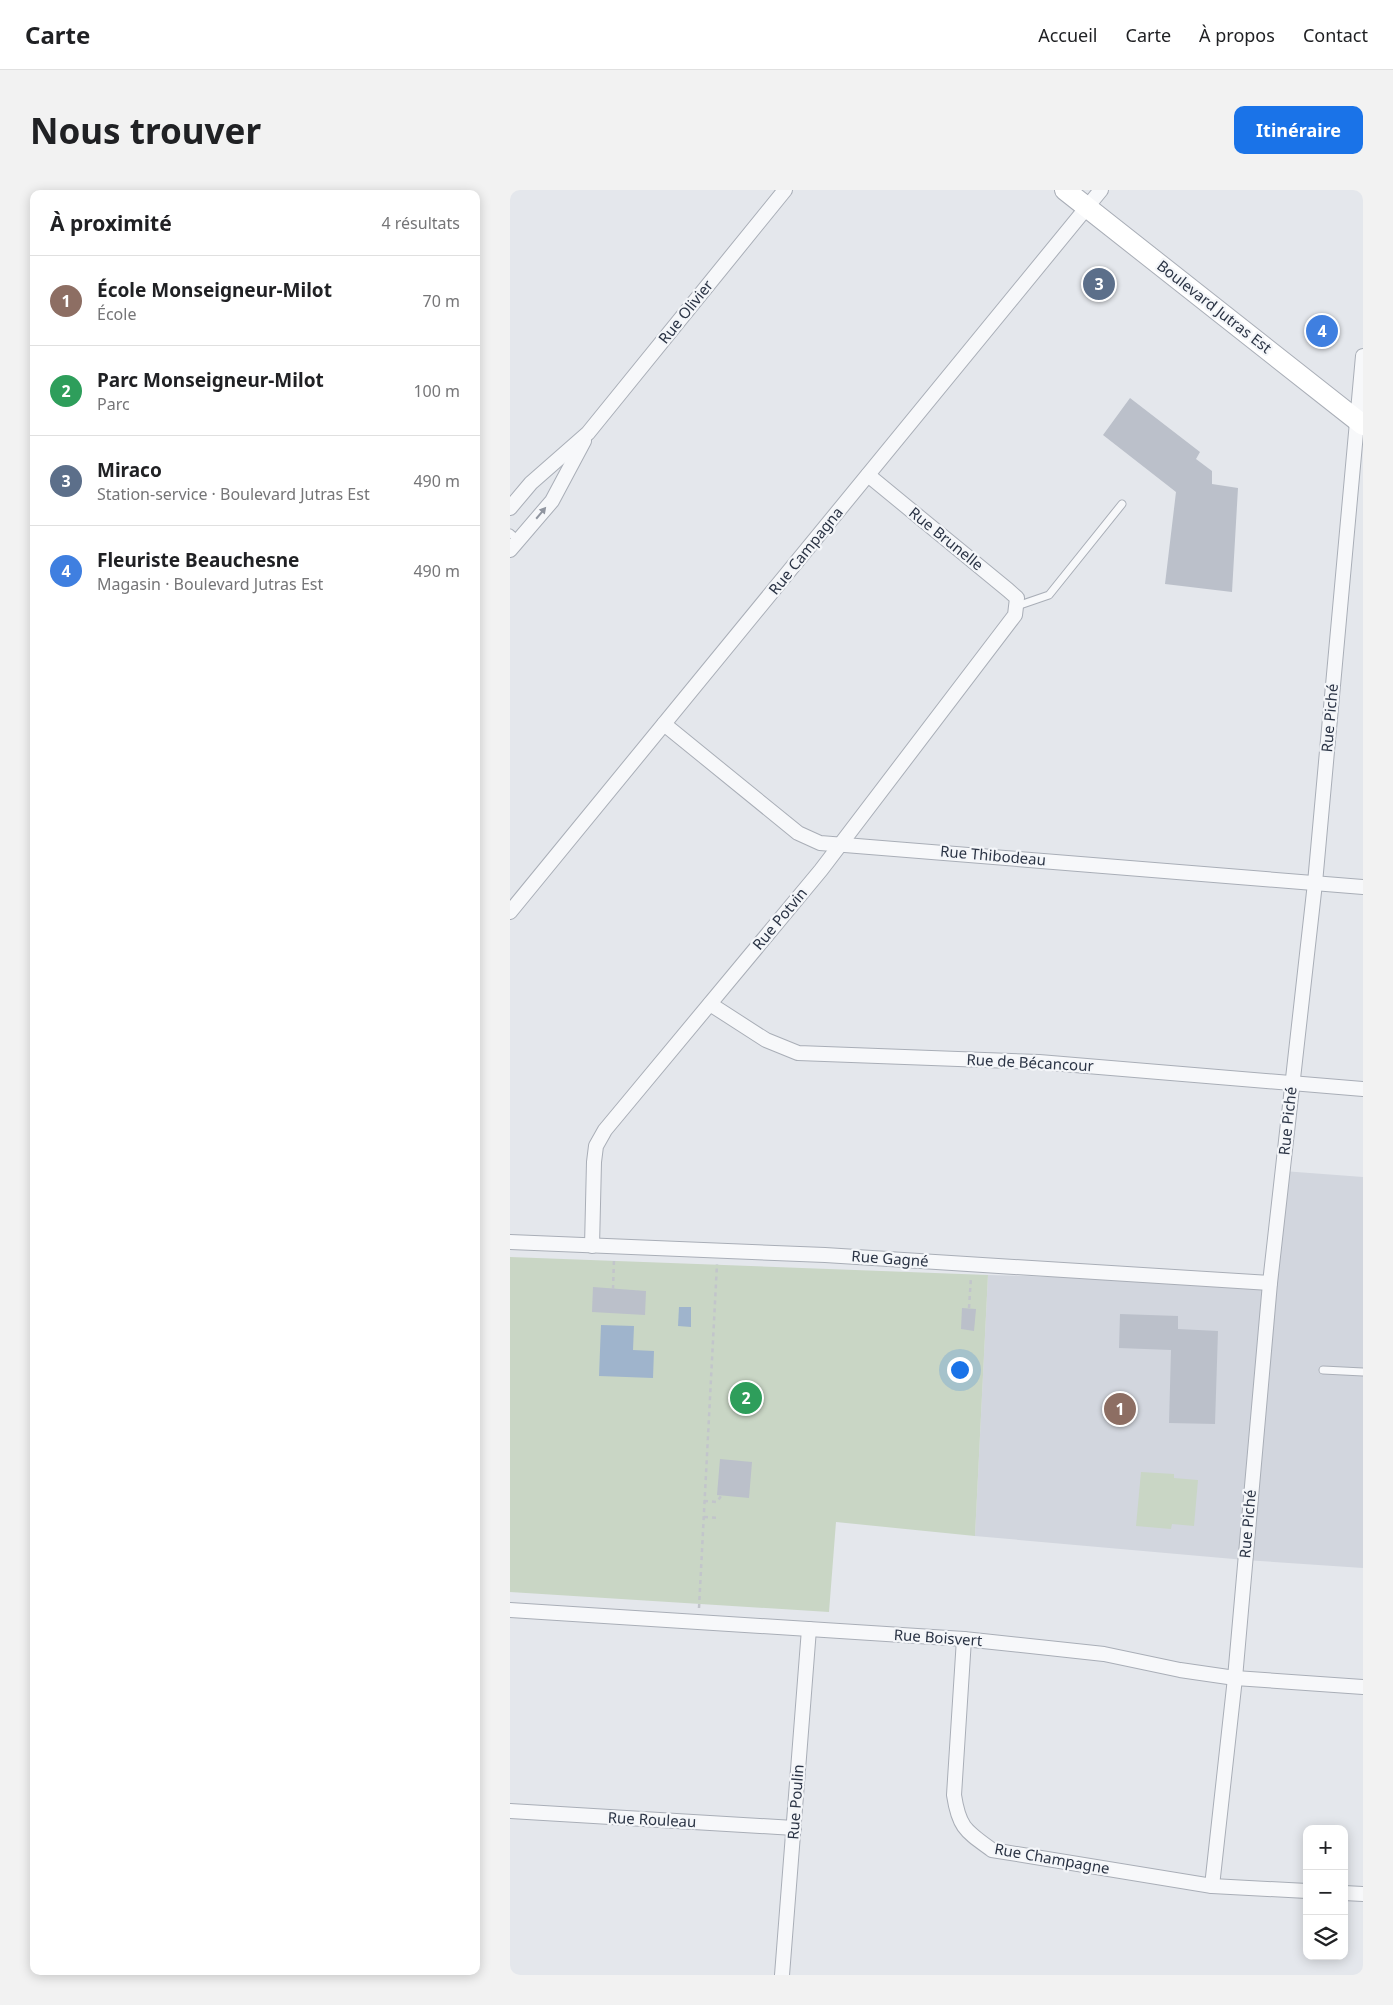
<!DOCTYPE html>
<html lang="fr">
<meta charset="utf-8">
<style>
body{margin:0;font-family:"Noto Sans",sans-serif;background:#f2f2f2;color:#202124}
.controls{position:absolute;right:15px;bottom:15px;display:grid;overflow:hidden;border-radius:10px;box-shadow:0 2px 12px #0003}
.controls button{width:45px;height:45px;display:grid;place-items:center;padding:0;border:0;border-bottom:1px solid #e0e0e0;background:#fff;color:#202124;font:25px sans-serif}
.you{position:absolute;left:449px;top:1179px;width:18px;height:18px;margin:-12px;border:4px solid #fff;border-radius:50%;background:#1a73e8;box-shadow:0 0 0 8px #1a73e833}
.badge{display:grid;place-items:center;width:32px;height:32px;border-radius:50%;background:#1a73e8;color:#fff;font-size:16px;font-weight:700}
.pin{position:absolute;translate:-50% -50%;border:2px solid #fff;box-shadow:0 1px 5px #0006}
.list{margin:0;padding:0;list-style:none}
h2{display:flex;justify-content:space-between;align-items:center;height:65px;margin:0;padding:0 20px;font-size:21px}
h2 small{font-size:16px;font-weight:400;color:#757577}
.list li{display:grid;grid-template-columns:32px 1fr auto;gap:15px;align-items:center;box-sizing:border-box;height:90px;padding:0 20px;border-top:1px solid #e0e0e0}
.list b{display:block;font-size:19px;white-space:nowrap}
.list p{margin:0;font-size:16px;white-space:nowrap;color:#757577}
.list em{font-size:16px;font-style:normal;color:#757577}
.icon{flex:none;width:28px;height:28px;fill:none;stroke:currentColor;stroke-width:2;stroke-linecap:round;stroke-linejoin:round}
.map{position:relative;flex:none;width:853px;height:1785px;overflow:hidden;border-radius:10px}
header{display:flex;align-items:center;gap:30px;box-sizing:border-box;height:70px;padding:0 25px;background:#fff;border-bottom:1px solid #e0e0e0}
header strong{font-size:24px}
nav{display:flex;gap:28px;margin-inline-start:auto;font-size:18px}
.intro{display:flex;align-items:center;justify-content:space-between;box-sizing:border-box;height:120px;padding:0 30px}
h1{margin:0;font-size:35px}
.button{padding:12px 22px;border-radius:10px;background:#1a73e8;color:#fff;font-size:18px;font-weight:700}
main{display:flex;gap:30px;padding:0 30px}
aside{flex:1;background:#fff;border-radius:10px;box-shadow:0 2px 12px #0003}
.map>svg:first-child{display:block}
</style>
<header>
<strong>Carte</strong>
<nav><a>Accueil</a><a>Carte</a><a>À propos</a><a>Contact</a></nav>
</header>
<div class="intro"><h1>Nous trouver</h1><a class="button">Itinéraire</a></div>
<main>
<aside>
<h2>À proximité<small>4 résultats</small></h2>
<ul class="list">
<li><span class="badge" style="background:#8d6e63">1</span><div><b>École Monseigneur-Milot</b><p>École</p></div><em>70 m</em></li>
<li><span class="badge" style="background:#2e9e5b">2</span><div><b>Parc Monseigneur-Milot</b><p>Parc</p></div><em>100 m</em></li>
<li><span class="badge" style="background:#5c6f8a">3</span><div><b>Miraco</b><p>Station-service · Boulevard Jutras Est</p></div><em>490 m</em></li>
<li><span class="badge" style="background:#3f7fe0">4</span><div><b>Fleuriste Beauchesne</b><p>Magasin · Boulevard Jutras Est</p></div><em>490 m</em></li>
</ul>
</aside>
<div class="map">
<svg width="853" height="1785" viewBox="0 0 853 1785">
<rect width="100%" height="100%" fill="#e4e7ec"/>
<!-- built -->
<polygon fill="#d2d6de" points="773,981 853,987 853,1378 735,1370 465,1346 478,1085 760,1093"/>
<!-- green -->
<g fill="#c9d6c5">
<polygon points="0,1067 478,1085 465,1346 326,1332 319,1422 0,1402"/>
<polygon points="631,1282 664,1284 664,1288 688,1290 684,1336 662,1334 661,1339 626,1336"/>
</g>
<!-- water -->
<g fill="#9fb4cc">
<polygon points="169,1117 181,1117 181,1137 168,1136"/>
<polygon points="91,1135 124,1136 123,1160 144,1161 143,1188 89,1186"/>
</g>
<!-- building -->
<g fill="#bbc0ca">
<polygon points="620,208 690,262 686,269 702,281 702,294 728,298 722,402 655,394 666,302 593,245"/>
<polygon points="83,1097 136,1101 135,1125 82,1122"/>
<polygon points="452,1118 466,1119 464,1141 451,1139"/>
<polygon points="610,1124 668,1126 668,1139 708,1141 705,1234 659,1233 661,1160 609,1158"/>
<polygon points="210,1269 242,1272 239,1308 207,1305"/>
</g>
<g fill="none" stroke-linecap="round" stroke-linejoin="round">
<!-- service casing -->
<g stroke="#a9aeb7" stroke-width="9">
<g id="service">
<polyline points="0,343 8,350"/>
<polyline points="507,416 539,405 612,314"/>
<polyline points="813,1180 853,1182"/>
</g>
</g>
<!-- minor casing -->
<g stroke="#a9aeb7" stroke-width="16">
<g id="minor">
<polyline points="0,318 21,293 78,243 275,0"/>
<polyline points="0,360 42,311 74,251"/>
<polyline points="154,534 288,643 310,653 853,697"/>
<polyline points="0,722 591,0"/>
<polyline points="200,814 256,850 288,863 529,872 853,899"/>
<polyline points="0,1052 315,1065 760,1093"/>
<polyline points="82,1056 84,972 86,956 95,940 311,680 505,425 507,408 498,400 358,285"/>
<polyline points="0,1420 454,1449 594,1464 670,1480 725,1488 853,1497"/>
<path d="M454,1449l-10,156c5,33 12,36 38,55l220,36 95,5"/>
<polyline points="0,1621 284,1638"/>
<polyline points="702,1696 725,1488 760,1093 805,693 853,166"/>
<polyline points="834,1703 853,1704"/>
<polyline points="272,1785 299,1439"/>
</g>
</g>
<!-- secondary casing -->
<g stroke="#a9aeb7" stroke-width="22">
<polyline id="secondary" points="555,0 853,235"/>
</g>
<!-- path -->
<g stroke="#c2c5cb" stroke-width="2.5" stroke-dasharray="4 4" stroke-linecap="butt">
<polyline points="103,1099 104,1070"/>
<polyline points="459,1118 461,1087"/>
<polyline points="194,1311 207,1312 211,1306"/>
<polyline points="194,1327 210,1328"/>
<polyline points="189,1418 207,1074"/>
</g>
<!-- service -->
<use href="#service" stroke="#f7f8fa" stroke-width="7"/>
<!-- minor -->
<use href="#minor" stroke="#f7f8fa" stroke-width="14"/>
<!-- secondary -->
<use href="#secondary" stroke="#fff" stroke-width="20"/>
</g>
<!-- one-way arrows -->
<defs><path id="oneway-solid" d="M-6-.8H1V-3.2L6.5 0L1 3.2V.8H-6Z" transform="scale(1.25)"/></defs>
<use fill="#9196a0" href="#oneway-solid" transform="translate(31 323) rotate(-50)"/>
<g text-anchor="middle" stroke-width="4.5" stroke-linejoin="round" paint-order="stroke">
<!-- street labels -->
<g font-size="15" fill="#2b3445" stroke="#f4f6f9">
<text transform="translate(704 117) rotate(38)" y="5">Boulevard Jutras Est</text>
<text transform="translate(176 122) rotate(-51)" y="5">Rue Olivier</text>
<text transform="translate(436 349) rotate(39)" y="5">Rue Brunelle</text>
<text transform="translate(296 361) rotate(-51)" y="5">Rue Campagna</text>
<text transform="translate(820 528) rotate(-85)" y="5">Rue Piché</text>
<text transform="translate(483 666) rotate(5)" y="5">Rue Thibodeau</text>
<text transform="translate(270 729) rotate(-50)" y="5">Rue Potvin</text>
<text transform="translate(520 873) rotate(3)" y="5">Rue de Bécancour</text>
<text transform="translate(778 931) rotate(-84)" y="5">Rue Piché</text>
<text transform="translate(380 1069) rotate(4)" y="5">Rue Gagné</text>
<text transform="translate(738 1334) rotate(-85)" y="5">Rue Piché</text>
<text transform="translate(428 1448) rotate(4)" y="5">Rue Boisvert</text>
<text transform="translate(286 1612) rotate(-86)" y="5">Rue Poulin</text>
<text transform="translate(142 1630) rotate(3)" y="5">Rue Rouleau</text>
<text transform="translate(542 1669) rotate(10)" y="5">Rue Champagne</text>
</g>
</g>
</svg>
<div class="controls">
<button>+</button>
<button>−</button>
<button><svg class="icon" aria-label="layers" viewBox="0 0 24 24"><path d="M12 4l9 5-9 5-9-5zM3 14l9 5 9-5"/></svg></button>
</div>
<div class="you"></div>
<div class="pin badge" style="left:610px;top:1219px;background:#8d6e63">1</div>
<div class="pin badge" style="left:236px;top:1208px;background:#2e9e5b">2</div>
<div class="pin badge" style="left:589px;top:94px;background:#5c6f8a">3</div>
<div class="pin badge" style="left:812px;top:141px;background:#3f7fe0">4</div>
</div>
</main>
